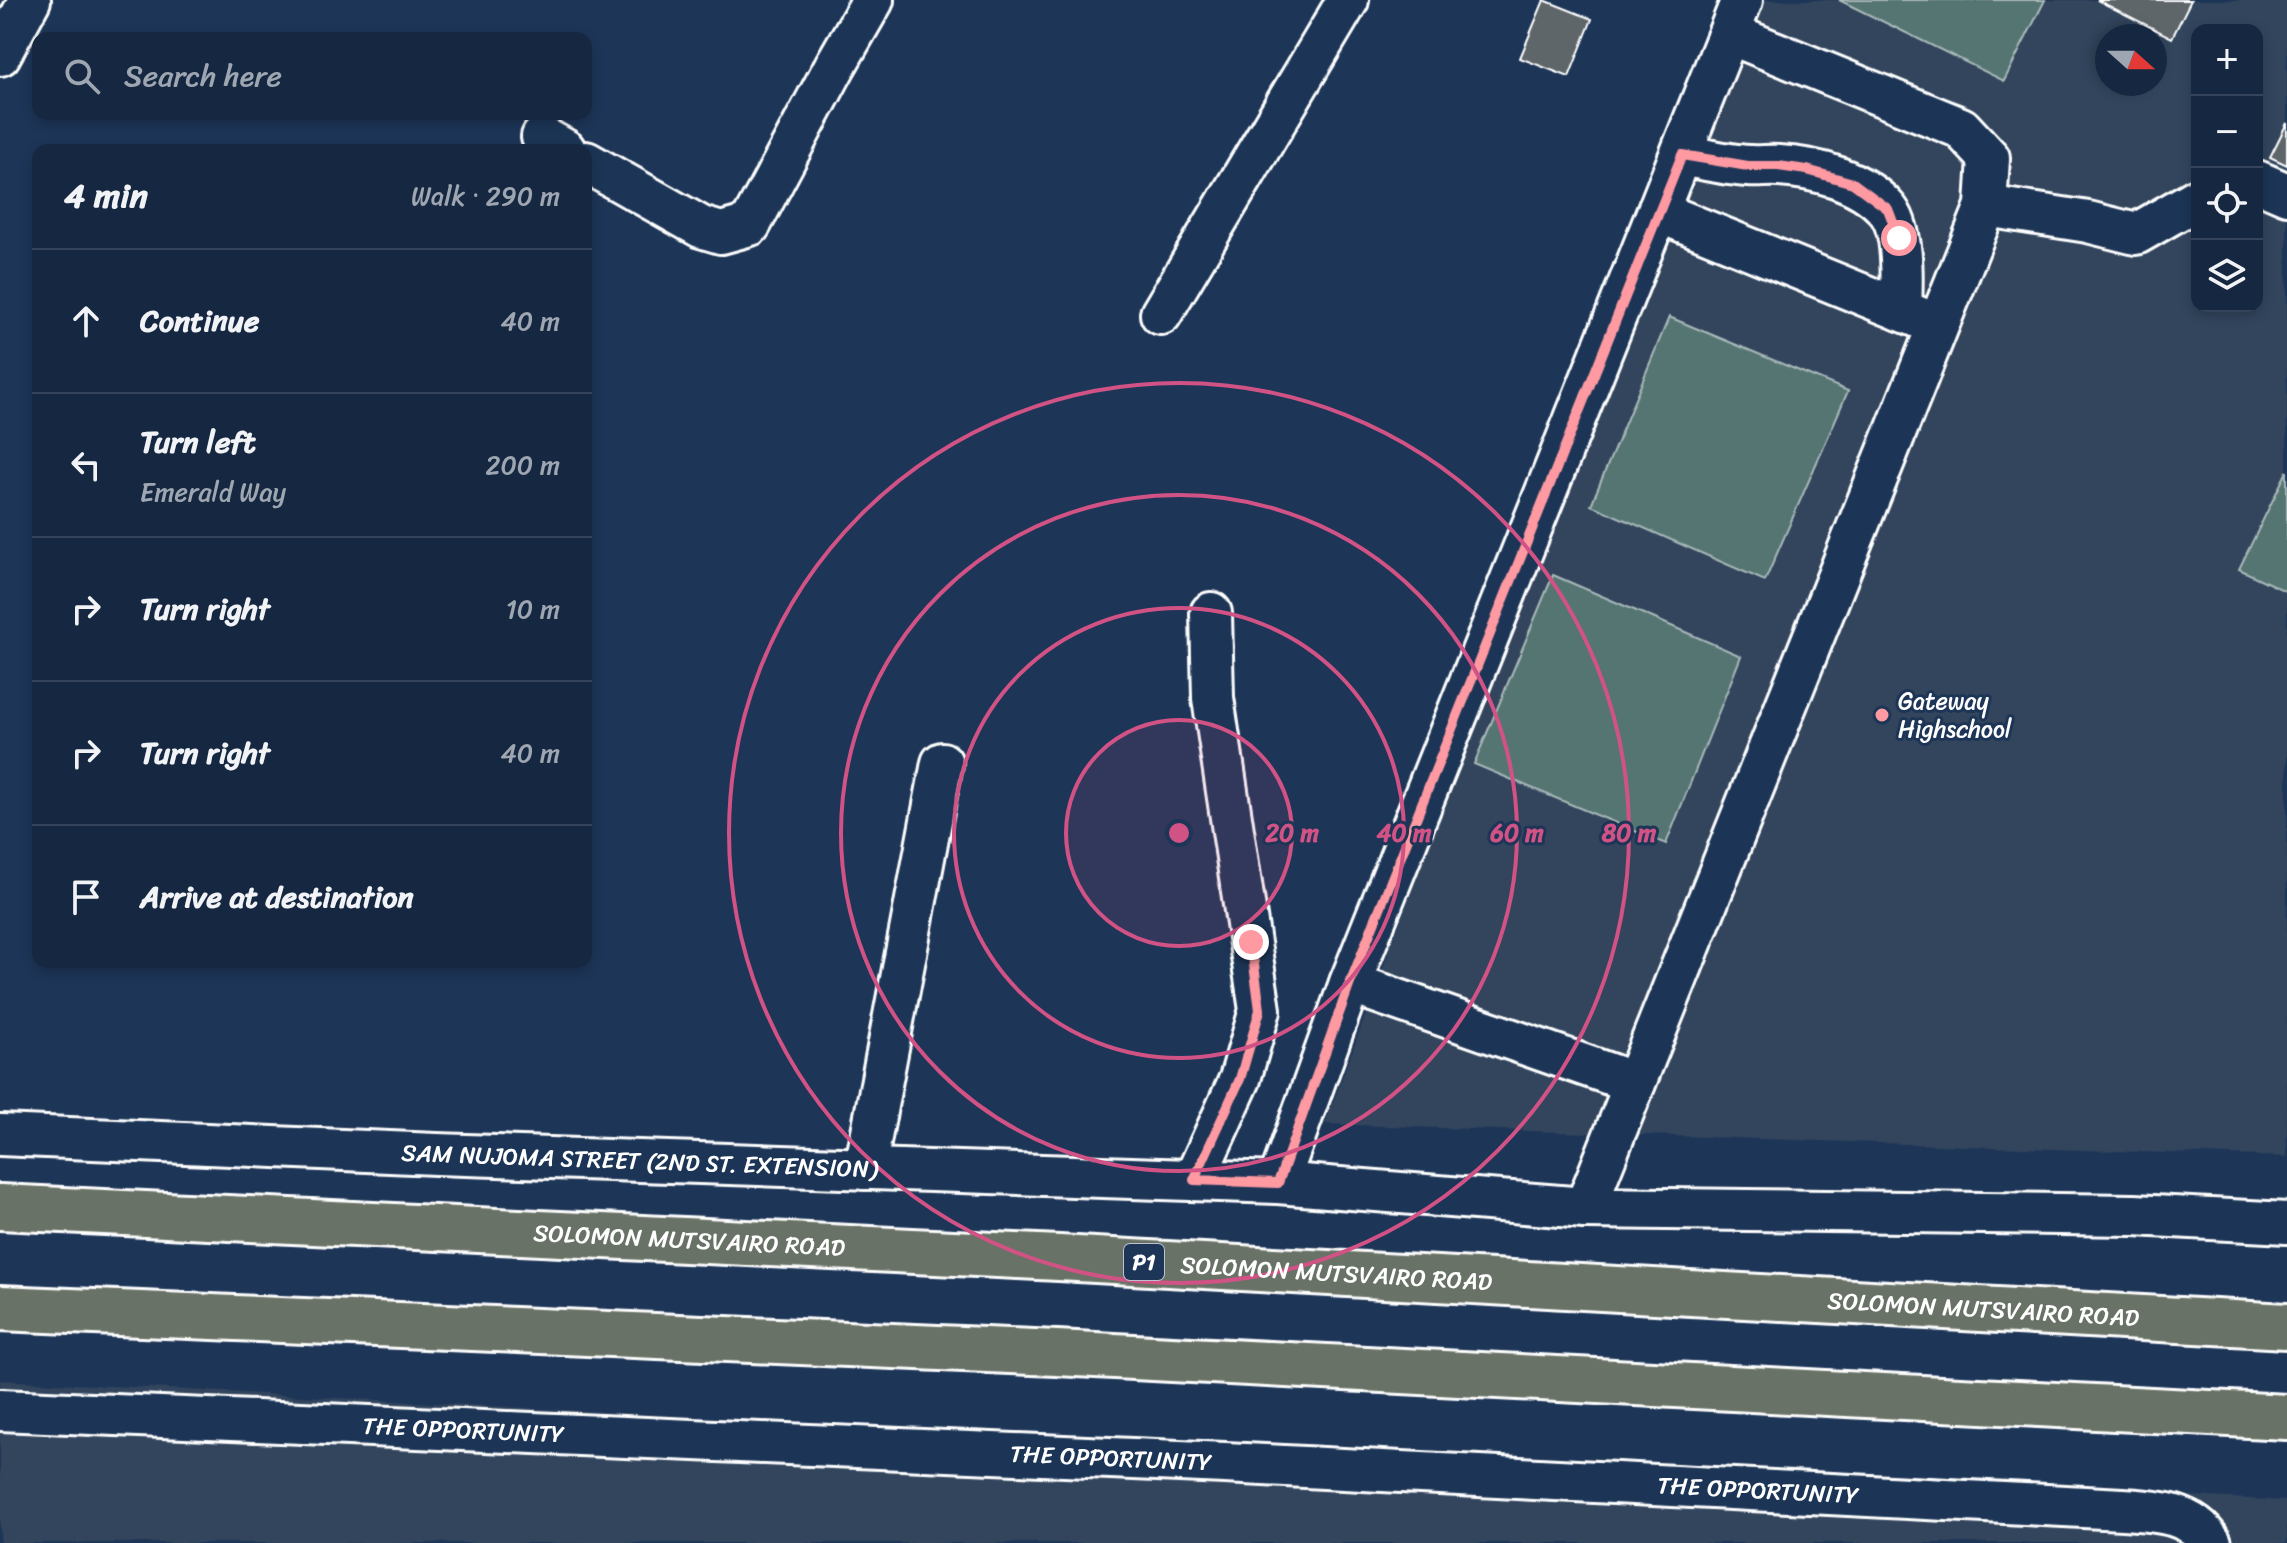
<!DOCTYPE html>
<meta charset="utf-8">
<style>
body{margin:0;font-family:Sriracha,sans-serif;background:#23344c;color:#f1f3f6}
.controls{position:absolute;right:24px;top:24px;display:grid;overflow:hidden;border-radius:16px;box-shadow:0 4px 12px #0003}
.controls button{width:72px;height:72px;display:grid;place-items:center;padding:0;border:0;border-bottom:2px solid #35445a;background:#162841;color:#f1f3f6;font:40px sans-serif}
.compass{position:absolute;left:2095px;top:24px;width:72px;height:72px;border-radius:50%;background:#162841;box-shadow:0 4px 12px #0003;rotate:111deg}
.stop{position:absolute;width:24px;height:24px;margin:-18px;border:6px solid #ff9aa2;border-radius:50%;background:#fff}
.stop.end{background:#ff9aa2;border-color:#fff;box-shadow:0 2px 8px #0008}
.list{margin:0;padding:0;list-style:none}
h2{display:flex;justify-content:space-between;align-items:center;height:104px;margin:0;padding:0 32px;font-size:34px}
h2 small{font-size:26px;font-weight:400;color:#9ea6b1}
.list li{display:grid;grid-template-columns:52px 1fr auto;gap:24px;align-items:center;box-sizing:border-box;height:144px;padding:0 32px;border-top:2px solid #35445a}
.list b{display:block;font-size:30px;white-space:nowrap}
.list p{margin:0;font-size:26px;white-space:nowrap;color:#9ea6b1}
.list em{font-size:26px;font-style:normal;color:#9ea6b1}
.icon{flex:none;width:44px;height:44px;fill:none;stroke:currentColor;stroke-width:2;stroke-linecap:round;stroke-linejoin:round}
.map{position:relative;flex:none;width:2287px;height:1543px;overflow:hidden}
.search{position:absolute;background:#162841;box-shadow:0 4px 12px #0003;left:32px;top:32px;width:560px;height:88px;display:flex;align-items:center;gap:20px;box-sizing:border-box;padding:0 28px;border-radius:16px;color:#9ea6b1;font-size:30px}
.panel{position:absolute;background:#162841;box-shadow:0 4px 12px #0003;left:32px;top:144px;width:560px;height:824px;border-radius:16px}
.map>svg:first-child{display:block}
</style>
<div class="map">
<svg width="2287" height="1543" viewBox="0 0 2287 1543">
<rect width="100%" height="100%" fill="#1d3557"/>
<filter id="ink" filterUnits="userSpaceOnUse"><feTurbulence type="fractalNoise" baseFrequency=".0125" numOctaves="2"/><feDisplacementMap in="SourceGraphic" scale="16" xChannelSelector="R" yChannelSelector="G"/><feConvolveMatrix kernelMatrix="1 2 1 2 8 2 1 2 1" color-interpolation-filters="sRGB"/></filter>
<g filter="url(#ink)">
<!-- built -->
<g fill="#30445d" fill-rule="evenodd">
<path d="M1742,0h545v1157l-962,-33zM2197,30h60v276h-60zM2107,36h48v48h-48z"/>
<polygon points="0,1380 2287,1501 2287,1543 0,1543"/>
</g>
<!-- green -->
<g fill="#547473" stroke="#aabab9" stroke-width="2">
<polygon points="1839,0 2045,0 2004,81"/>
<polygon points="1669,317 1848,391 1765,581 1591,505"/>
<polygon points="2287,471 2287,592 2239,569"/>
<polygon points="1553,575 1741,656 1666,844 1474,764"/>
</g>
<!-- building -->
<g fill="#5e666b" stroke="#fff" stroke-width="2">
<polygon points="1544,0 1592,19 1569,77 1520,58"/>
<polygon points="2097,0 2191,0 2172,38"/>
<polygon points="2287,123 2287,165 2270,157"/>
</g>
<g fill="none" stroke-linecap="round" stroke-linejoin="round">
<!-- minor casing -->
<g stroke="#fff" stroke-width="46">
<g id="minor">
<polyline points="0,55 30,0"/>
<polyline points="542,137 565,150"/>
<path d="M1682,155c22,4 44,10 67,11 10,1 20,-1 30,0 37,2 82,14 107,42 19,20 16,75 15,102"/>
<polyline points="586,162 701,227 721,233 750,225 835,66 873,0"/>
<polyline points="2257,181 2287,194"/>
<polyline points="1986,206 2088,222 2136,234 2197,199"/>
<polyline points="1659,212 1923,319"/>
<polyline points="1161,314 1348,0"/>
<polyline points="1350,983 1635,1083"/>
<path id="s1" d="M0,1135l436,19 842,29 307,25 549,7 153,8"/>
<polyline points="865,1169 942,763"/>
<polyline points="1194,1180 1240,1079 1260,1010 1213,698 1211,613"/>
<polyline points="1278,1183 1350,983 1742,0"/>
<polyline points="1585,1208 1986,206 1989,158 1961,128 1730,34"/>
<path id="s2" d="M0,1410l1225,53 898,46c33,2 69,3 88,34"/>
</g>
</g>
<!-- highway casing -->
<g stroke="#fff" stroke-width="50">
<g id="highway">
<path id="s3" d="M0,1207l1059,51 1228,68"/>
<polyline points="0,1308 1057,1353 2287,1417"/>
</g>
</g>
<!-- minor -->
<use href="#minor" stroke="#1d3557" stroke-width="40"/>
<!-- highway -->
<use href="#highway" stroke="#697266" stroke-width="44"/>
</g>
</g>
<g fill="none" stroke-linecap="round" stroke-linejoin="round" filter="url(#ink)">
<!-- route -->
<polyline stroke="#ff9aa2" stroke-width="10" points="1251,942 1260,1010 1240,1079 1194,1180 1278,1183 1350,983 1682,155 1748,166 1778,166 1807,170 1853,183 1888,209 1899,238"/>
</g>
<!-- distance rings -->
<circle cx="1179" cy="833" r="113" fill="#d15284" fill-opacity=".12"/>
<g fill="none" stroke="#d15284" stroke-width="4">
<circle cx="1179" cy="833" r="113"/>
<circle cx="1179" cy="833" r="225"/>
<circle cx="1179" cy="833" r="338"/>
<circle cx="1179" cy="833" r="450"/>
</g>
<!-- markers -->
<circle fill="#ff9aa2" stroke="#1d3557" stroke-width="3" cx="1882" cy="715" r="8"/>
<g text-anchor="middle" stroke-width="6" stroke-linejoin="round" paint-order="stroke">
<!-- shield labels -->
<rect fill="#1d3557" stroke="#bbc2cd" stroke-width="2" x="1124" y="1244" width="40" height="36" rx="6"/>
<g font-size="22" font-weight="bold" fill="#fff">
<text x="1144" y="1270">P1</text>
</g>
<!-- poi labels -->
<g font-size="24" fill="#fff" stroke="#1d3557" text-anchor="start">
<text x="1898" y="709">Gateway<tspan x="1898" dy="28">Highschool</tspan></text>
</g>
<!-- street labels -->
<g font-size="24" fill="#fff" stroke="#1d3557">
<text dy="8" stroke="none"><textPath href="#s1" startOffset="640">SAM NUJOMA STREET (2ND ST. EXTENSION)</textPath></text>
<text dy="8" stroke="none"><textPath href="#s3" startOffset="690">SOLOMON MUTSVAIRO ROAD</textPath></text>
<text dy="8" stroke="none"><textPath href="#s3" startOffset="1338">SOLOMON MUTSVAIRO ROAD</textPath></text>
<text dy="8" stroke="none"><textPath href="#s3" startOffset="1986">SOLOMON MUTSVAIRO ROAD</textPath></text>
<text dy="8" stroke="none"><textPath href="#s2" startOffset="464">THE OPPORTUNITY</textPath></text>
<text dy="8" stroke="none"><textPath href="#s2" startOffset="1112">THE OPPORTUNITY</textPath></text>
<text dy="8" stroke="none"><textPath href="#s2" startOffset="1760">THE OPPORTUNITY</textPath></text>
</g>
</g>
<circle cx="1179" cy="833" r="12" fill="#d15284" stroke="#1d3557" stroke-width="4"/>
<g font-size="24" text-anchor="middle" font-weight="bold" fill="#d15284" stroke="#1d3557" stroke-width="6" stroke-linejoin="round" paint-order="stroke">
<text x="1292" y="841">20 m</text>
<text x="1404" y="841">40 m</text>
<text x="1517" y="841">60 m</text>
<text x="1629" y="841">80 m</text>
</g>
</svg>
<div class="controls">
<button>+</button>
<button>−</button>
<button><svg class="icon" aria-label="locate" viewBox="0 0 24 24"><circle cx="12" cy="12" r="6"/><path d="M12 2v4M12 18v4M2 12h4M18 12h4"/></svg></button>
<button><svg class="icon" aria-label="layers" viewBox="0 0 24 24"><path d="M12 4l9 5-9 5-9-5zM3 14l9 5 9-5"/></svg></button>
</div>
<svg class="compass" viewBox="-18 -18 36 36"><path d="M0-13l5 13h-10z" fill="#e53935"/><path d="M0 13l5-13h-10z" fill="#9ea6b1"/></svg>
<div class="stop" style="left:1899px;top:238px"></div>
<div class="stop end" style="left:1251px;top:942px"></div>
<div class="search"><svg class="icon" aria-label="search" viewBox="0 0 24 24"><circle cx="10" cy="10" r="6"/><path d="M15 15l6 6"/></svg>Search here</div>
<section class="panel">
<h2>4 min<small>Walk · 290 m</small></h2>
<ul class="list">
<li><svg class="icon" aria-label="ahead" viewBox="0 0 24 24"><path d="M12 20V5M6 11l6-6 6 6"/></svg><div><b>Continue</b></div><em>40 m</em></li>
<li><svg class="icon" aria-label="left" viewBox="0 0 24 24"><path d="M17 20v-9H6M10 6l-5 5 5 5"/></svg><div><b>Turn left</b><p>Emerald Way</p></div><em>200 m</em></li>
<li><svg class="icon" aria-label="right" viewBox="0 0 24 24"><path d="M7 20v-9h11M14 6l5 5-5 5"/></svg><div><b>Turn right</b></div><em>10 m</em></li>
<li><svg class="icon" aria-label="right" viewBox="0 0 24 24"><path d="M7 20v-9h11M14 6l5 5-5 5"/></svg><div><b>Turn right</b></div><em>40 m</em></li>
<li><svg class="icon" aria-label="arrive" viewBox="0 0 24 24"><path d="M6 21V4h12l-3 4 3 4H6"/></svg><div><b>Arrive at destination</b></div></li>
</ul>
</section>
</div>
